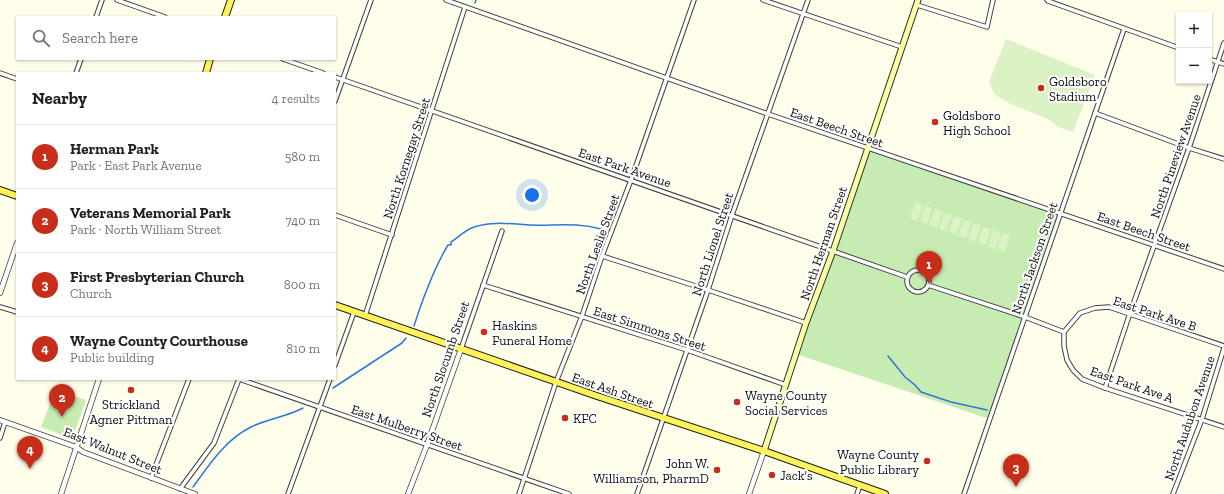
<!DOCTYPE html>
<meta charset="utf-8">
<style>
body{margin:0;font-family:"Zilla Slab",serif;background:#f2f2f2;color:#202124}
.controls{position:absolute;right:12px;top:12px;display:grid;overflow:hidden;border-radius:0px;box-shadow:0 1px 3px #0004}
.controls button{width:36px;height:36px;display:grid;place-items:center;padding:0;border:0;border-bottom:1px solid #e0e0e0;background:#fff;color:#202124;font:20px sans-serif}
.you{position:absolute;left:532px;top:195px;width:14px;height:14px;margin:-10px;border:3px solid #fff;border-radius:50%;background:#1a73e8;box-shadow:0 0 0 6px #1a73e833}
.badge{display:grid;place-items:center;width:26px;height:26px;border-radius:50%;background:#c72d19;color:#fff;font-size:13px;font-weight:700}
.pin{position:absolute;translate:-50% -33px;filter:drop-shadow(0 1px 2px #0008)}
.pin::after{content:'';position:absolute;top:21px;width:14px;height:12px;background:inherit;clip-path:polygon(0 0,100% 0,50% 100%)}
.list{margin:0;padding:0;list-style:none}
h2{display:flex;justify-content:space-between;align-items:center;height:52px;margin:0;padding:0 16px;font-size:17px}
h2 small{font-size:13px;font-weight:400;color:#757577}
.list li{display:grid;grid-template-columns:26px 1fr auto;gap:12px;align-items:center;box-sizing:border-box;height:64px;padding:0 16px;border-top:1px solid #e0e0e0}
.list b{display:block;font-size:15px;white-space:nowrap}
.list p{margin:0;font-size:13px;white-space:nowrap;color:#757577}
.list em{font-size:13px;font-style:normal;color:#757577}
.icon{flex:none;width:22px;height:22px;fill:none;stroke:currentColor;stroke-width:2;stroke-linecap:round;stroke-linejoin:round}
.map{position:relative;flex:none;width:1224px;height:494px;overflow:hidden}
.search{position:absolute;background:#fff;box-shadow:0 1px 3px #0004;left:16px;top:16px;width:320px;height:44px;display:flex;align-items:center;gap:10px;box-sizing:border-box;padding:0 14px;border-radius:0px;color:#757577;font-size:15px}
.panel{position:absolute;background:#fff;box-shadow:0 1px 3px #0004;left:16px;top:72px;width:320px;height:308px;border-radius:0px}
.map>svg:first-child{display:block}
</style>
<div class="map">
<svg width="1224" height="494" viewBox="0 0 1224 494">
<rect width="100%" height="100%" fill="#fffeeb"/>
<!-- green -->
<g fill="#c6ecb1">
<polygon points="867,147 1060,213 989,419 799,355"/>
<polygon points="55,391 86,400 72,439 41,427"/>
</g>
<!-- pitch -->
<g fill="#dbf3c4">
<polygon points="1006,39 1095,75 1073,132 1058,127 1048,119 1011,104 995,95 989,82"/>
<polygon points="915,202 923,205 917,221 910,218"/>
<polygon points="925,206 932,208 927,224 920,222"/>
<polygon points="935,209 942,212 937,228 929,225"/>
<polygon points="944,213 952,215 946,231 939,229"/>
<polygon points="954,216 962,219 956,235 949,232"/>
<polygon points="964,220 971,222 966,238 958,236"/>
<polygon points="974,223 981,226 975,242 968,239"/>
<polygon points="983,227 991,229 985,245 978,243"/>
<polygon points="993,230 1001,233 995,249 988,246"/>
<polygon points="1003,233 1010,236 1005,252 997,249"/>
</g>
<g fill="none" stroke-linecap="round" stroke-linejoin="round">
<!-- stream -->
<g stroke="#2c77d8" stroke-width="1.5">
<polyline points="475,3 476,0"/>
<path d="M414,326c9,-28 19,-56 34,-81h3v-3c8,-5 14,-12 23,-15 18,-6 38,-3 56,-2 25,1 46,-3 71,4"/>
<polyline points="888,356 905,377 915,385 921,392 951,402 987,410"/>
<polyline points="333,388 402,343 406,338"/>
<path d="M193,487c16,-22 33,-48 58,-60 16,-8 35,-10 52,-19"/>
</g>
<!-- minor casing -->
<g stroke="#3f3f3f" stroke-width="5.5">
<g id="minor">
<polyline points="117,0 165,17"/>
<polyline points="446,0 768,114 1224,269"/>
<polyline points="763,0 902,47"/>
<polyline points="1047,0 1048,1 1179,48"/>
<polyline points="917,5 987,27 993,0"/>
<polyline points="96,17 102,0"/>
<polyline points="283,59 323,73"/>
<polyline points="1209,59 1224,64"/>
<polyline points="0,73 17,79"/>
<polyline points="76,73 81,59"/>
<polyline points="335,77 907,277"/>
<polyline points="335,101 371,0"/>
<polyline points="1095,113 1189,148 1224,159"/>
<polyline points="335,215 392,235"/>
<polyline points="602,256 708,290 806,323"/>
<circle cx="918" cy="281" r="11"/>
<polyline points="483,285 687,350 786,385"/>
<polyline points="928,285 1025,317 1064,332"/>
<polyline points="0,307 17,312"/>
<polyline points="365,316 465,7"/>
<polyline points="1064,332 1064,346 1067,360 1073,370 1082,379 1105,388 1224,427"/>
<polyline points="1064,332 1080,313 1095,308 1109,307 1224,346"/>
<polyline points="461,349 502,231"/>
<polyline points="335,365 354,312"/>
<polyline points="239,379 569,494"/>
<polyline points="1105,388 1130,313 1189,148 1224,43"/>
<polyline points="0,438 5,422"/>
<polyline points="151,478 189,379"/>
<polyline points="180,489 214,443 239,379"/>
<polyline points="288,494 330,379"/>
<polyline points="519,494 556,382 582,316 602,256 631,180 694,0"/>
<polyline points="637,494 708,290 732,215 808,0"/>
<polyline points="857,494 860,485"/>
<polyline points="964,494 1124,29"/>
<polyline points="1173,494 1202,419 1224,348"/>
</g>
</g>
<!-- tertiary casing -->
<g stroke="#3f3f3f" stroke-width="6">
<g id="tertiary">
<polyline points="0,293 17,243"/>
<polyline points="0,420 76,447 83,452 195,494"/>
<polyline points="61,494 99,379"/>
<polyline points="408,494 427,445 461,349"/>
<polyline points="749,494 764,451"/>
</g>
</g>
<!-- secondary casing -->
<g stroke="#2e2e2e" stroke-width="7">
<polyline id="secondary" points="764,451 806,323 833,251 918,0"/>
</g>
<!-- primary casing -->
<g stroke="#1d1d1d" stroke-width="8">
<g id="primary">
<polyline points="225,17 231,0"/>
<polyline points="206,73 210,59"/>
<polyline points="0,190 17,196"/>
<polyline points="335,305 597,396 764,451 885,494"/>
</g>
</g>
<!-- minor -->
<use href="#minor" stroke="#fff" stroke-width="3.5"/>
<!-- tertiary -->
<use href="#tertiary" stroke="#fff" stroke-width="4.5"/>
<!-- secondary -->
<use href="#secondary" stroke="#faffa6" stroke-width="5"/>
<!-- primary -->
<use href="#primary" stroke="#fff25b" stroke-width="6"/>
</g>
<!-- markers -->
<g fill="#c72d19" stroke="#fff" stroke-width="1.5">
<circle cx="1041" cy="88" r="4"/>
<circle cx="935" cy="122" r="4"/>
<circle cx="484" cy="332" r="4"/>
<circle cx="131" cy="390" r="4"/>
<circle cx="737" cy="402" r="4"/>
<circle cx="565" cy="418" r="4"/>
<circle cx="927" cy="461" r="4"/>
<circle cx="717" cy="470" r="4"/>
<circle cx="772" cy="475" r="4"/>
</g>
<g text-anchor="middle" stroke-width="4" stroke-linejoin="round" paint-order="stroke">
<!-- poi labels -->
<g font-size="13" fill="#0c0c0c" stroke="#fff" text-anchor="start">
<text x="1049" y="86">Goldsboro<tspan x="1049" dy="15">Stadium</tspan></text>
<text x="943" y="120">Goldsboro<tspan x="943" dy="15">High School</tspan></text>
<text x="492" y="330">Haskins<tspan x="492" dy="15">Funeral Home</tspan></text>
<text x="745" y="400">Wayne County<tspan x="745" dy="15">Social Services</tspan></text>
<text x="131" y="409" text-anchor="middle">Strickland<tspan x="131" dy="15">Agner Pittman</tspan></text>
<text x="573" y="423">KFC</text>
<text x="919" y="459" text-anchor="end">Wayne County<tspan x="919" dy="15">Public Library</tspan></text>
<text x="709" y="468" text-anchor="end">John W.<tspan x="709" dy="15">Williamson, PharmD</tspan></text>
<text x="780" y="480">Jack's</text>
</g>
<!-- street labels -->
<g font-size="13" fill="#0c0c0c" stroke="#fff">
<text transform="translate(837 127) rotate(19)" y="5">East Beech Street</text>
<text transform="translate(1175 156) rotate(-71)" y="5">North Pineview Avenue</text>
<text transform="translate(406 158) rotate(-72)" y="5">North Kornegay Street</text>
<text transform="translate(625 167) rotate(19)" y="5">East Park Avenue</text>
<text transform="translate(1144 231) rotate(19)" y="5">East Beech Street</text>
<text transform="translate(823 243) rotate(-71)" y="5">North Herman Street</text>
<text transform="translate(597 244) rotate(-70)" y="5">North Leslie Street</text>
<text transform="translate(712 244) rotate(-72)" y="5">North Lionel Street</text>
<text transform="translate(1034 258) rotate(-71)" y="5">North Jackson Street</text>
<text transform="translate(1155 313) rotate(18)" y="5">East Park Ave B</text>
<text transform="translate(650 328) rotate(18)" y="5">East Simmons Street</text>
<text transform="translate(445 359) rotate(-71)" y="5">North Slocumb Street</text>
<text transform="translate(1132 384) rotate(19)" y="5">East Park Ave A</text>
<text transform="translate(613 390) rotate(19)" y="5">East Ash Street</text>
<text transform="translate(1189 418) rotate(-71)" y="5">North Audubon Avenue</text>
<text transform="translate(407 427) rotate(19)" y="5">East Mulberry Street</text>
<text transform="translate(113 450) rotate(22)" y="5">East Walnut Street</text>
</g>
</g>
</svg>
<div class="controls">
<button>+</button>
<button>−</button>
</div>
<div class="you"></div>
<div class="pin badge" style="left:929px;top:284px">1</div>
<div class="pin badge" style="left:62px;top:417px">2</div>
<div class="pin badge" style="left:1016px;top:487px">3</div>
<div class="pin badge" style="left:30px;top:469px">4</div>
<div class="search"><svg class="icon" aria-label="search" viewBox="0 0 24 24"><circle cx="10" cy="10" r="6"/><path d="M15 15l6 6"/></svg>Search here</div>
<section class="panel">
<h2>Nearby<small>4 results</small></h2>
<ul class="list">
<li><span class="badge">1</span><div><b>Herman Park</b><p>Park · East Park Avenue</p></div><em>580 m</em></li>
<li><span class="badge">2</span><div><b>Veterans Memorial Park</b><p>Park · North William Street</p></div><em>740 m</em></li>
<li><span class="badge">3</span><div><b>First Presbyterian Church</b><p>Church</p></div><em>800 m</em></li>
<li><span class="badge">4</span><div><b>Wayne County Courthouse</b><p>Public building</p></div><em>810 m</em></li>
</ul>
</section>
</div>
